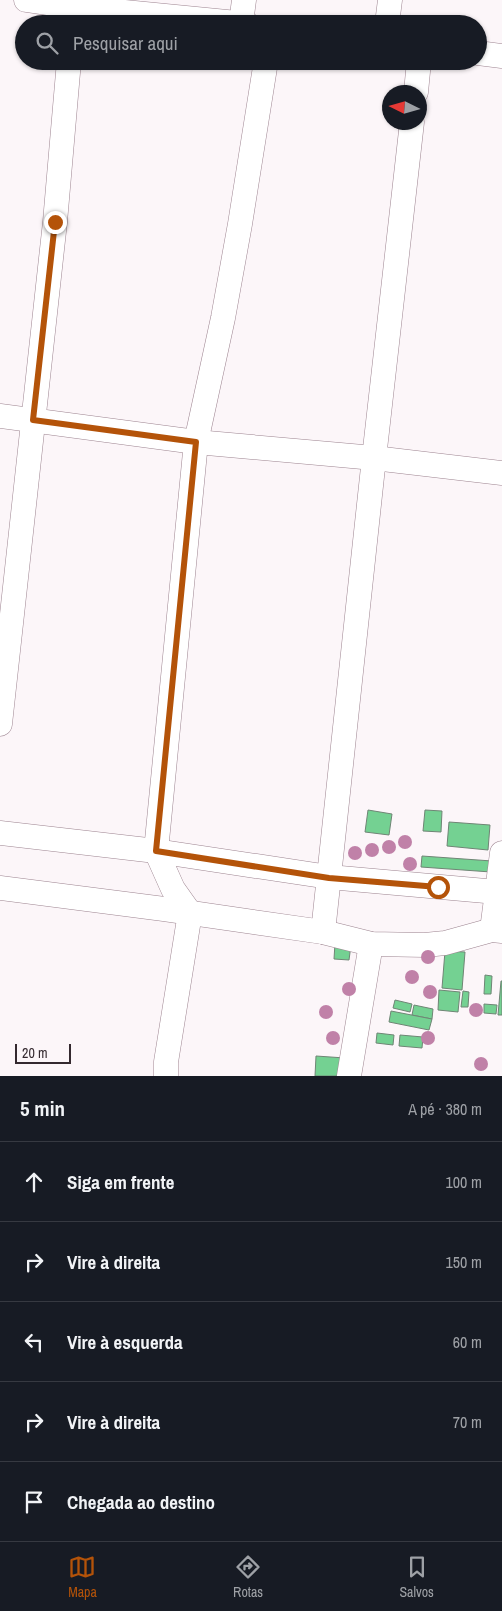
<!DOCTYPE html>
<html lang="pt">
<meta charset="utf-8">
<style>
body{margin:0;font-family:"Archivo Narrow",sans-serif;background:#20242c;color:#f1f3f6}
.compass{position:absolute;left:382px;top:85px;width:45px;height:45px;border-radius:50%;background:#171b24;box-shadow:0 1px 4px #0004;rotate:275deg}
.scale{position:absolute;left:15px;bottom:12px;width:56px;box-sizing:border-box;padding-left:5px;border:2px solid #34292f;border-top:0;font-size:14px;line-height:18px;white-space:nowrap;color:#34292f;-webkit-text-stroke:4px #fcf6f9;paint-order:stroke}
.stop{position:absolute;width:15px;height:15px;margin:-11px;border:4px solid #b45309;border-radius:50%;background:#fff}
.stop.end{background:#b45309;border-color:#fff;box-shadow:0 1px 5px #0008}
.list{margin:0;padding:0;list-style:none}
h2{display:flex;justify-content:space-between;align-items:center;height:65px;margin:0;padding:0 20px;font-size:21px}
h2 small{font-size:16px;font-weight:400;color:#9ea1a6}
.list li{display:grid;grid-template-columns:32px 1fr auto;gap:15px;align-items:center;box-sizing:border-box;height:80px;padding:0 20px;border-top:1px solid #363941}
.list b{display:block;font-size:19px;white-space:nowrap}
.list em{font-size:16px;font-style:normal;color:#9ea1a6}
.icon{flex:none;width:28px;height:28px;fill:none;stroke:currentColor;stroke-width:2;stroke-linecap:round;stroke-linejoin:round}
.map{position:relative;flex:none;width:502px;height:1076px;overflow:hidden}
.search{position:absolute;background:#171b24;box-shadow:0 1px 4px #0004;left:15px;right:15px;top:15px;height:55px;display:flex;align-items:center;gap:12px;box-sizing:border-box;padding:0 18px;border-radius:28px;color:#9ea1a6;font-size:19px}
.sheet{height:465px;background:#171b24}
nav{display:flex;justify-content:space-around;align-items:center;box-sizing:border-box;height:70px;border-top:1px solid #363941;background:#171b24;font-size:14px;color:#9ea1a6}
nav a{display:grid;justify-items:center;gap:2px}
nav .on{color:#b45309}
.map>svg:first-child{display:block}
</style>
<div class="map">
<svg width="502" height="1076" viewBox="0 0 502 1076">
<rect width="100%" height="100%" fill="#fcf6f9"/>
<!-- building -->
<g fill="#74d192" stroke="#6f8575">
<polygon points="368,810 392,814 389,835 365,832"/>
<polygon points="425,810 442,811 441,832 423,831"/>
<polygon points="449,822 490,825 488,850 447,846"/>
<polygon points="422,856 492,861 491,872 421,867"/>
<polygon points="335,943 351,945 349,960 334,959"/>
<polygon points="445,951 465,952 462,990 442,988"/>
<polygon points="485,975 492,976 491,994 484,994"/>
<polygon points="501,981 502,981 502,1015 498,1015"/>
<polygon points="439,990 460,992 458,1012 438,1010"/>
<polygon points="463,991 469,992 468,1007 461,1007"/>
<polygon points="395,1000 412,1004 410,1012 393,1008"/>
<polygon points="484,1004 497,1005 496,1014 484,1013"/>
<polygon points="414,1005 433,1009 432,1019 412,1015"/>
<polygon points="391,1011 432,1019 429,1030 389,1022"/>
<polygon points="377,1033 394,1035 393,1045 376,1043"/>
<polygon points="400,1035 423,1037 422,1048 399,1046"/>
<polygon points="316,1056 345,1058 344,1076 315,1076"/>
</g>
<g fill="none" stroke-linecap="round" stroke-linejoin="round">
<!-- minor casing -->
<g stroke="#9d8490" stroke-width="25">
<g id="minor">
<polyline points="26,0 74,7 247,24"/>
<polyline points="241,23 244,0"/>
<polyline points="387,24 390,0"/>
<polyline points="478,53 502,56"/>
<polyline points="416,92 419,61"/>
<polyline points="0,416 196,442 374,458 502,473"/>
<polyline points="0,724 55,222 69,61"/>
<polyline points="0,833 156,851 329,877 497,892"/>
<polyline points="0,888 164,909 323,932 371,944 425,945 445,943 492,930 502,931"/>
<polyline points="492,930 502,853"/>
<polyline points="323,932 374,458 412,122"/>
<polyline points="166,1076 166,1062 190,913 173,889 156,851 196,442 223,318 240,224 266,61"/>
<polyline points="349,1076 371,944"/>
</g>
</g>
<!-- minor -->
<use href="#minor" stroke="#fff" stroke-width="24"/>
</g>
<!-- trees -->
<g fill="#c081a8">
<circle cx="405" cy="842" r="7"/>
<circle cx="389" cy="847" r="7"/>
<circle cx="372" cy="850" r="7"/>
<circle cx="355" cy="853" r="7"/>
<circle cx="410" cy="864" r="7"/>
<circle cx="428" cy="957" r="7"/>
<circle cx="412" cy="977" r="7"/>
<circle cx="349" cy="989" r="7"/>
<circle cx="430" cy="992" r="7"/>
<circle cx="476" cy="1010" r="7"/>
<circle cx="326" cy="1012" r="7"/>
<circle cx="333" cy="1038" r="7"/>
<circle cx="428" cy="1038" r="7"/>
<circle cx="481" cy="1064" r="7"/>
</g>
<g fill="none" stroke-linecap="round" stroke-linejoin="round">
<!-- route -->
<polyline stroke="#b45309" stroke-width="6" points="55,222 33,420 196,442 156,851 329,878 438,887"/>
</g>
</svg>
<svg class="compass" viewBox="-18 -18 36 36"><path d="M0-13l5 13h-10z" fill="#e53935"/><path d="M0 13l5-13h-10z" fill="#9ea1a6"/></svg>
<div class="scale">20 m</div>
<div class="stop" style="left:438px;top:887px"></div>
<div class="stop end" style="left:55px;top:222px"></div>
<div class="search"><svg class="icon" aria-label="search" viewBox="0 0 24 24"><circle cx="10" cy="10" r="6"/><path d="M15 15l6 6"/></svg>Pesquisar aqui</div>
</div>
<section class="sheet">
<h2>5 min<small>A pé · 380 m</small></h2>
<ul class="list">
<li><svg class="icon" aria-label="ahead" viewBox="0 0 24 24"><path d="M12 20V5M6 11l6-6 6 6"/></svg><div><b>Siga em frente</b></div><em>100 m</em></li>
<li><svg class="icon" aria-label="right" viewBox="0 0 24 24"><path d="M7 20v-9h11M14 6l5 5-5 5"/></svg><div><b>Vire à direita</b></div><em>150 m</em></li>
<li><svg class="icon" aria-label="left" viewBox="0 0 24 24"><path d="M17 20v-9H6M10 6l-5 5 5 5"/></svg><div><b>Vire à esquerda</b></div><em>60 m</em></li>
<li><svg class="icon" aria-label="right" viewBox="0 0 24 24"><path d="M7 20v-9h11M14 6l5 5-5 5"/></svg><div><b>Vire à direita</b></div><em>70 m</em></li>
<li><svg class="icon" aria-label="arrive" viewBox="0 0 24 24"><path d="M6 21V4h12l-3 4 3 4H6"/></svg><div><b>Chegada ao destino</b></div></li>
</ul>
</section>
<nav>
<a class="on"><svg class="icon" aria-label="map" viewBox="0 0 24 24"><path d="M3 6l6-2 6 2 6-2v14l-6 2-6-2-6 2zM9 4v14M15 6v14"/></svg>Mapa</a>
<a><svg class="icon" aria-label="directions" viewBox="0 0 24 24"><path d="M12 3l9 9-9 9-9-9zM9 14v-3h6M13 9l2 2-2 2"/></svg>Rotas</a>
<a><svg class="icon" aria-label="saved" viewBox="0 0 24 24"><path d="M7 4h10v16l-5-4-5 4z"/></svg>Salvos</a>
</nav>
